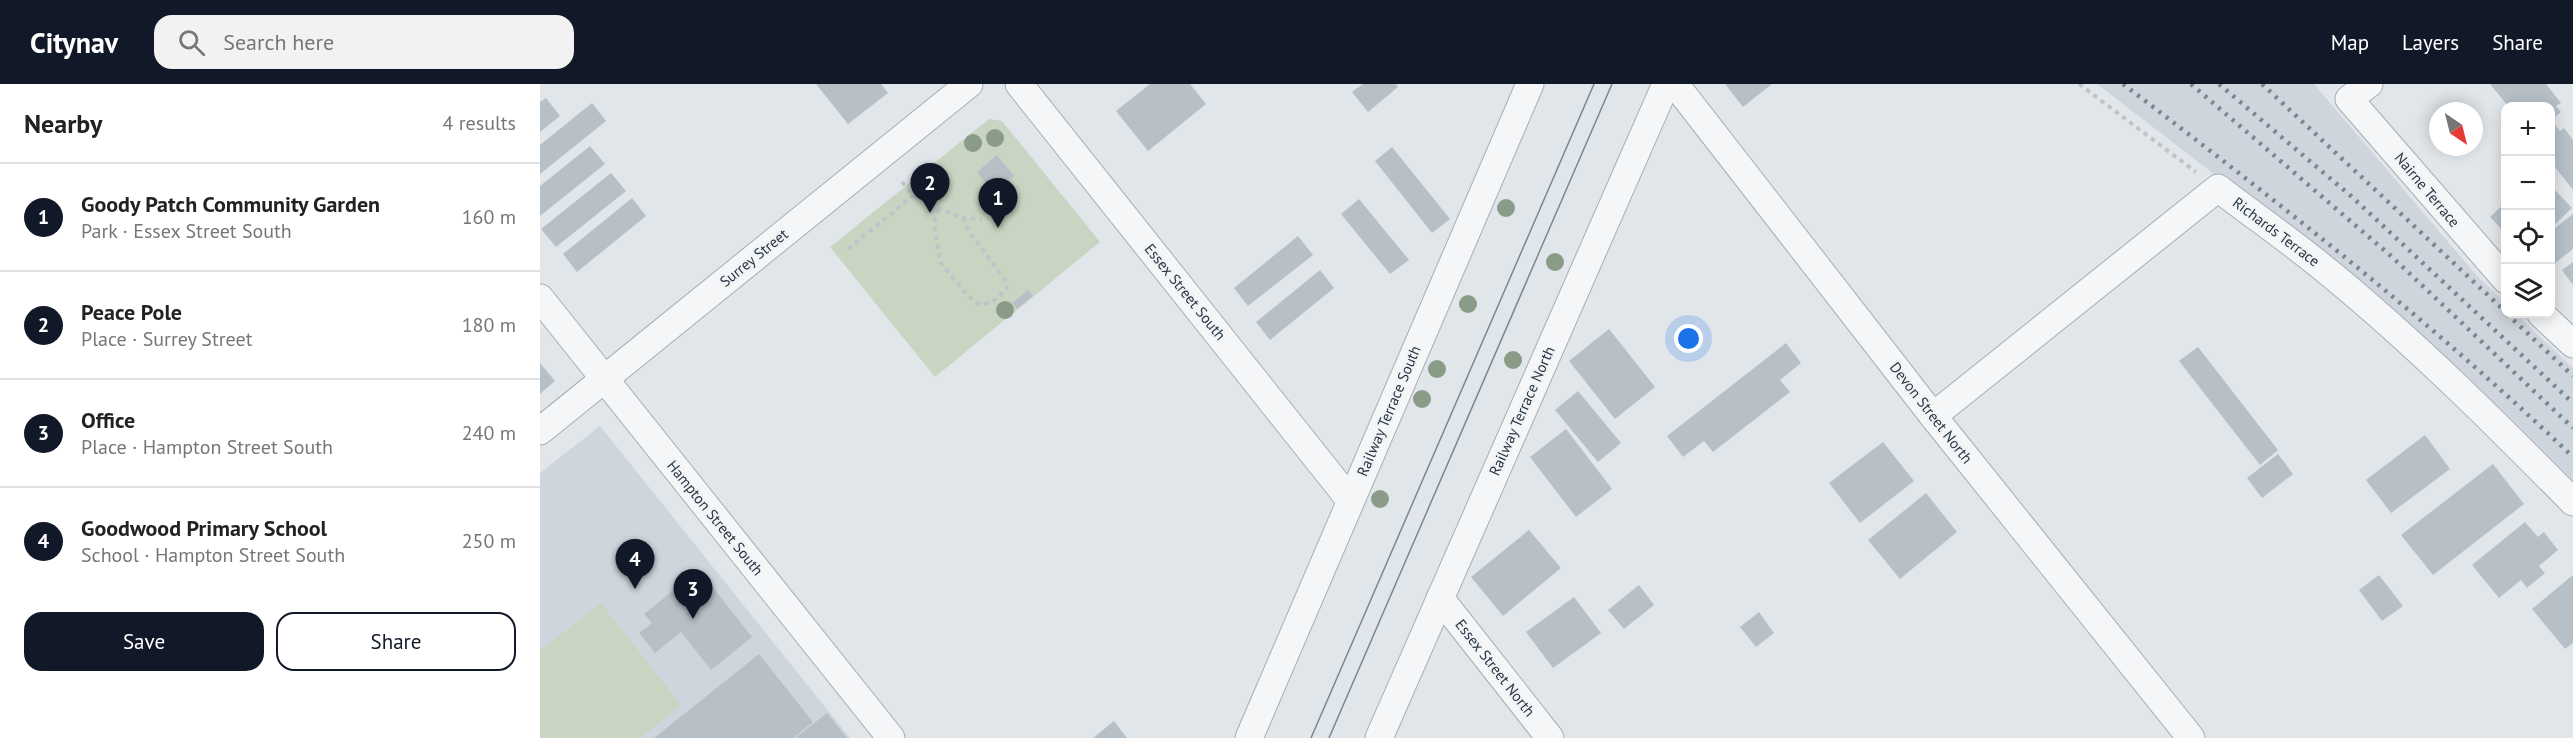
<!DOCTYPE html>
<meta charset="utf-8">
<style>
body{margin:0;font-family:"PT Sans",sans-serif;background:#f2f2f2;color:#222}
.controls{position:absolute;right:18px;top:18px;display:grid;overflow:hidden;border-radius:12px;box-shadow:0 3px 15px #0003}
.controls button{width:54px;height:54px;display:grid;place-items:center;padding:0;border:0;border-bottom:2px solid #e0e0e0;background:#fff;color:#222;font:30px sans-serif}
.compass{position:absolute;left:1889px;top:18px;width:54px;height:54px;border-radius:50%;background:#fff;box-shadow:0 3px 15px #0003;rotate:145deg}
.you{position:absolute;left:1149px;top:255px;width:21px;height:21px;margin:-15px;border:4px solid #fff;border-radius:50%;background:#1a73e8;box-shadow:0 0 0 9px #1a73e833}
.badge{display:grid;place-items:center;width:39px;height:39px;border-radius:50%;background:#111827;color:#fff;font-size:20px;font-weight:700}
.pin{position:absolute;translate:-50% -50px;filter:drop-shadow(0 2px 3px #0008)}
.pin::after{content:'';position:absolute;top:32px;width:21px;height:18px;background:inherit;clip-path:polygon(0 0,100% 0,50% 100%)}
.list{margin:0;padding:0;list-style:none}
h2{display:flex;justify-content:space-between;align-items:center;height:78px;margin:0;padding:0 24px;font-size:26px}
h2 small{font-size:20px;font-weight:400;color:#767676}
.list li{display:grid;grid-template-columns:39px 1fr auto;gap:18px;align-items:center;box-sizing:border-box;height:108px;padding:0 24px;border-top:2px solid #e0e0e0}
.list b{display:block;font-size:22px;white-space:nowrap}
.list p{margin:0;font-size:20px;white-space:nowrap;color:#767676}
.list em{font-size:20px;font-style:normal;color:#767676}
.actions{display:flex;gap:12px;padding:18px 24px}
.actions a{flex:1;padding:14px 0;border:2px solid #111827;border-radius:18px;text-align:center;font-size:21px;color:#111827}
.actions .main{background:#111827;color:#fff}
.icon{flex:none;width:33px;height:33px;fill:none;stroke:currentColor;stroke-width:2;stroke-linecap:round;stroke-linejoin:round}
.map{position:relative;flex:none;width:2033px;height:654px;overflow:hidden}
header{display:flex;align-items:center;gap:36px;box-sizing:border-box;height:84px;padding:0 30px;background:#111827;color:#fff}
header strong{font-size:28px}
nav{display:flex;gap:33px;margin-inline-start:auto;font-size:21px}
.search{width:420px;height:54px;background:#f2f2f2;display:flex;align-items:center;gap:15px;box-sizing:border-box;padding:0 21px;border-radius:18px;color:#767676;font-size:22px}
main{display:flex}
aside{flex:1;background:#fff}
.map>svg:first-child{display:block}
</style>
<header>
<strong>Citynav</strong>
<div class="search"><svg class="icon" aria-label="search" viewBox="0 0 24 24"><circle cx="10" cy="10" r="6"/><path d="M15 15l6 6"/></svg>Search here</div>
<nav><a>Map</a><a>Layers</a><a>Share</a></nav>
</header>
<main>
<aside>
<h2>Nearby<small>4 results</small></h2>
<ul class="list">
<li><span class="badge">1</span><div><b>Goody Patch Community Garden</b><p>Park · Essex Street South</p></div><em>160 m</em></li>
<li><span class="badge">2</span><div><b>Peace Pole</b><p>Place · Surrey Street</p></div><em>180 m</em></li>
<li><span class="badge">3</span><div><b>Office</b><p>Place · Hampton Street South</p></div><em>240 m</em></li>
<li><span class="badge">4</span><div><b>Goodwood Primary School</b><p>School · Hampton Street South</p></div><em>250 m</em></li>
</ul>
<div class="actions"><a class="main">Save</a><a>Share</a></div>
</aside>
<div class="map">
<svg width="2033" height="654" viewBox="0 0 2033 654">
<rect width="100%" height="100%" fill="#e1e6ea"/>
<!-- built -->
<g fill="#cfd5dc">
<polygon points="1557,0 1774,0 1937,192 1965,219 1966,230 1976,230 2033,284 2033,405 1822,204"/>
<polygon points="60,342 310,654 0,654 0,389"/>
</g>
<!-- green -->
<g fill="#c9d4c2">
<polygon points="449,35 462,37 560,158 395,293 290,163"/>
<polygon points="61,519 141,621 100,654 0,654 0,567"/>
</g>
<!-- building -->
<g fill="#b8c0c7">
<polygon points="276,0 341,0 348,9 308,40"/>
<polygon points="610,0 650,0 666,20 608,67 576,27"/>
<polygon points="823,0 856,0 858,3 828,28 812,8"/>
<polygon points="1185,0 1232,0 1203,23"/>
<polygon points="1950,0 2006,0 2021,19 2016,22 2021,28 2011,36 2020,47 2024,44 2033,56 2033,106 2010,77 2010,22 1968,22"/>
<polygon points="6,14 20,32 0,48 0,18"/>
<polygon points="52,19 66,37 0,90 0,61"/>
<polygon points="50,62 65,80 0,132 0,102"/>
<polygon points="852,63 910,135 892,149 835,77"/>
<polygon points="457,71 474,92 453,108 437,88"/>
<polygon points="71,89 86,107 16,163 1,145"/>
<polygon points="2010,101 2032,124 2010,145"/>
<polygon points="92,114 106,132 37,188 23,170"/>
<polygon points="819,115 869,176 850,190 801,130"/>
<polygon points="1966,118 1966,150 1950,133"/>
<polygon points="2033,130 2033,165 2010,183 2010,148"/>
<polygon points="758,152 773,171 708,222 694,204"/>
<polygon points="2033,178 2033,201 2022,186"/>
<polygon points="780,186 794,204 730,256 716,238"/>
<polygon points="488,206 493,212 477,225 472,219"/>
<polygon points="1069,245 1115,303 1075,335 1029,277"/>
<polygon points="1246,259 1261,279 1240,296 1250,308 1173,368 1164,357 1143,373 1127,352"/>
<polygon points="1658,263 1738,366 1720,381 1639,277"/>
<polygon points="0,279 15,297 0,310"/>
<polygon points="1038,307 1081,359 1058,378 1015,326"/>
<polygon points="1026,345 1072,405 1036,433 990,373"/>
<polygon points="1885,351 1910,385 1851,429 1826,396"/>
<polygon points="1343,358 1374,397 1320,439 1289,399"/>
<polygon points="1738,370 1753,390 1722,414 1707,394"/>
<polygon points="1953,380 1984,420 1893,491 1861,451"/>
<polygon points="1386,409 1417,448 1360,495 1328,456"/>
<polygon points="1985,438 1998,453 2004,448 2018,466 1999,482 2005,489 1987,504 1981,496 1959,514 1932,481"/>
<polygon points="989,446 1021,484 963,532 931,493"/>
<polygon points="159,486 212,553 171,586 141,548 115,569 99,549 112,539 104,530"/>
<polygon points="1839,491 1863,522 1842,537 1819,506"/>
<polygon points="2033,491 2033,559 2025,565 1992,525"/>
<polygon points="1099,501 1114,521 1084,545 1068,526"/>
<polygon points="1034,513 1061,549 1013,584 986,548"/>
<polygon points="1219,528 1234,549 1216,563 1200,543"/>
<polygon points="219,570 273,638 253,654 114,654"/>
<polygon points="287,629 307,654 255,654"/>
<polygon points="574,637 587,654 553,654"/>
</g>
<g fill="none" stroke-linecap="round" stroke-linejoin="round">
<!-- street casing -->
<g stroke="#a6adb4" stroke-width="29">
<g id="street">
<polyline points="479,0 810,416"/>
<polyline points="1135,0 1393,332 1651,654"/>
<polyline points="1829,0 1809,15 1966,196"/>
<polyline points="0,214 351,654"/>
<polyline points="2001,230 2033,260"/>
<path d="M1393,332l285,-228c36,28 74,54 109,83 87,71 167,151 246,231"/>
<polyline points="0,347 429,0"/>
<polyline points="900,514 1010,654"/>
<polyline points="709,654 990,0"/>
<polyline points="839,654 1126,0"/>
</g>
</g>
<!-- path -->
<g stroke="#bfc4c9" stroke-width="4" stroke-dasharray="4.5 4.5" stroke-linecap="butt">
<polyline points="1539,0 1656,88"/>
<polyline points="362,98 373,112 422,134 430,149 466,197 467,205 451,219 439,220 430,214 400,178 394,139 399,124"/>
<polyline points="422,134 442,135"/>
<polyline points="308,165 373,112"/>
</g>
<!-- street -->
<use href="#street" stroke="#f4f6f8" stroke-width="27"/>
<!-- tram -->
<g stroke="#7a8793" stroke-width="1.5">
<polyline points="771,654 1054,0"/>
<polyline points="789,654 1072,0"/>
</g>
<!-- rail -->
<g stroke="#7a8793" stroke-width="4.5" stroke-dasharray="3 6" stroke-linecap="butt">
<path d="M1583,0c155,118 309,238 450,373"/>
<polyline points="1651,0 1851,172 2033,344"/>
<polyline points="1679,0 1811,112 2033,319"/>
<polyline points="1722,0 1966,228"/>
<polyline points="1967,230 2033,292"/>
</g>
</g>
<!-- trees -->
<g fill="#8a9b87">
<circle cx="455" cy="54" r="9"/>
<circle cx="433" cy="59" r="9"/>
<circle cx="966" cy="124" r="9"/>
<circle cx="1015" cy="178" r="9"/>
<circle cx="928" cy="220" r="9"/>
<circle cx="465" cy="226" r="9"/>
<circle cx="973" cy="276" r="9"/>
<circle cx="897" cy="285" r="9"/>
<circle cx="882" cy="315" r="9"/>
<circle cx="840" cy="415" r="9"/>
</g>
<g text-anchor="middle" stroke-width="4.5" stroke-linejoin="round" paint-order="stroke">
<!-- street labels -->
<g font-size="15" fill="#293542" stroke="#f1f4f7">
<text transform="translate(1887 106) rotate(50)" y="5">Nairne Terrace</text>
<text transform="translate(1736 148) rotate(37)" y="5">Richards Terrace</text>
<text transform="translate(214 174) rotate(-39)" y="5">Surrey Street</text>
<text transform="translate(645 208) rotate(51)" y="5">Essex Street South</text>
<text transform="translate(849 327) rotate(-67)" y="5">Railway Terrace South</text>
<text transform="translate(982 327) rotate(-66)" y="5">Railway Terrace North</text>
<text transform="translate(1391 329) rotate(52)" y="5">Devon Street North</text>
<text transform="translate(175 434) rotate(51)" y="5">Hampton Street South</text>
<text transform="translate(955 584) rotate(52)" y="5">Essex Street North</text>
</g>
</g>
</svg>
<div class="controls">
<button>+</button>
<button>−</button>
<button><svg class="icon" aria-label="locate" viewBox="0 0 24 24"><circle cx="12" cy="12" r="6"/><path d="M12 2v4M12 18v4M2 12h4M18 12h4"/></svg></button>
<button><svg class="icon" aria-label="layers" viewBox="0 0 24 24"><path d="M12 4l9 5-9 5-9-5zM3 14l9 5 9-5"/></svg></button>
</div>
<svg class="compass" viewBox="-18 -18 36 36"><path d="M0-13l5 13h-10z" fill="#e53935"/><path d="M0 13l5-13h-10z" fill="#767676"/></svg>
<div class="you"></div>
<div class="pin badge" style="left:458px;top:144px">1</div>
<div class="pin badge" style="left:390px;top:129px">2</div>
<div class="pin badge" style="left:153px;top:535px">3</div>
<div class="pin badge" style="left:95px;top:505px">4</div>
</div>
</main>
